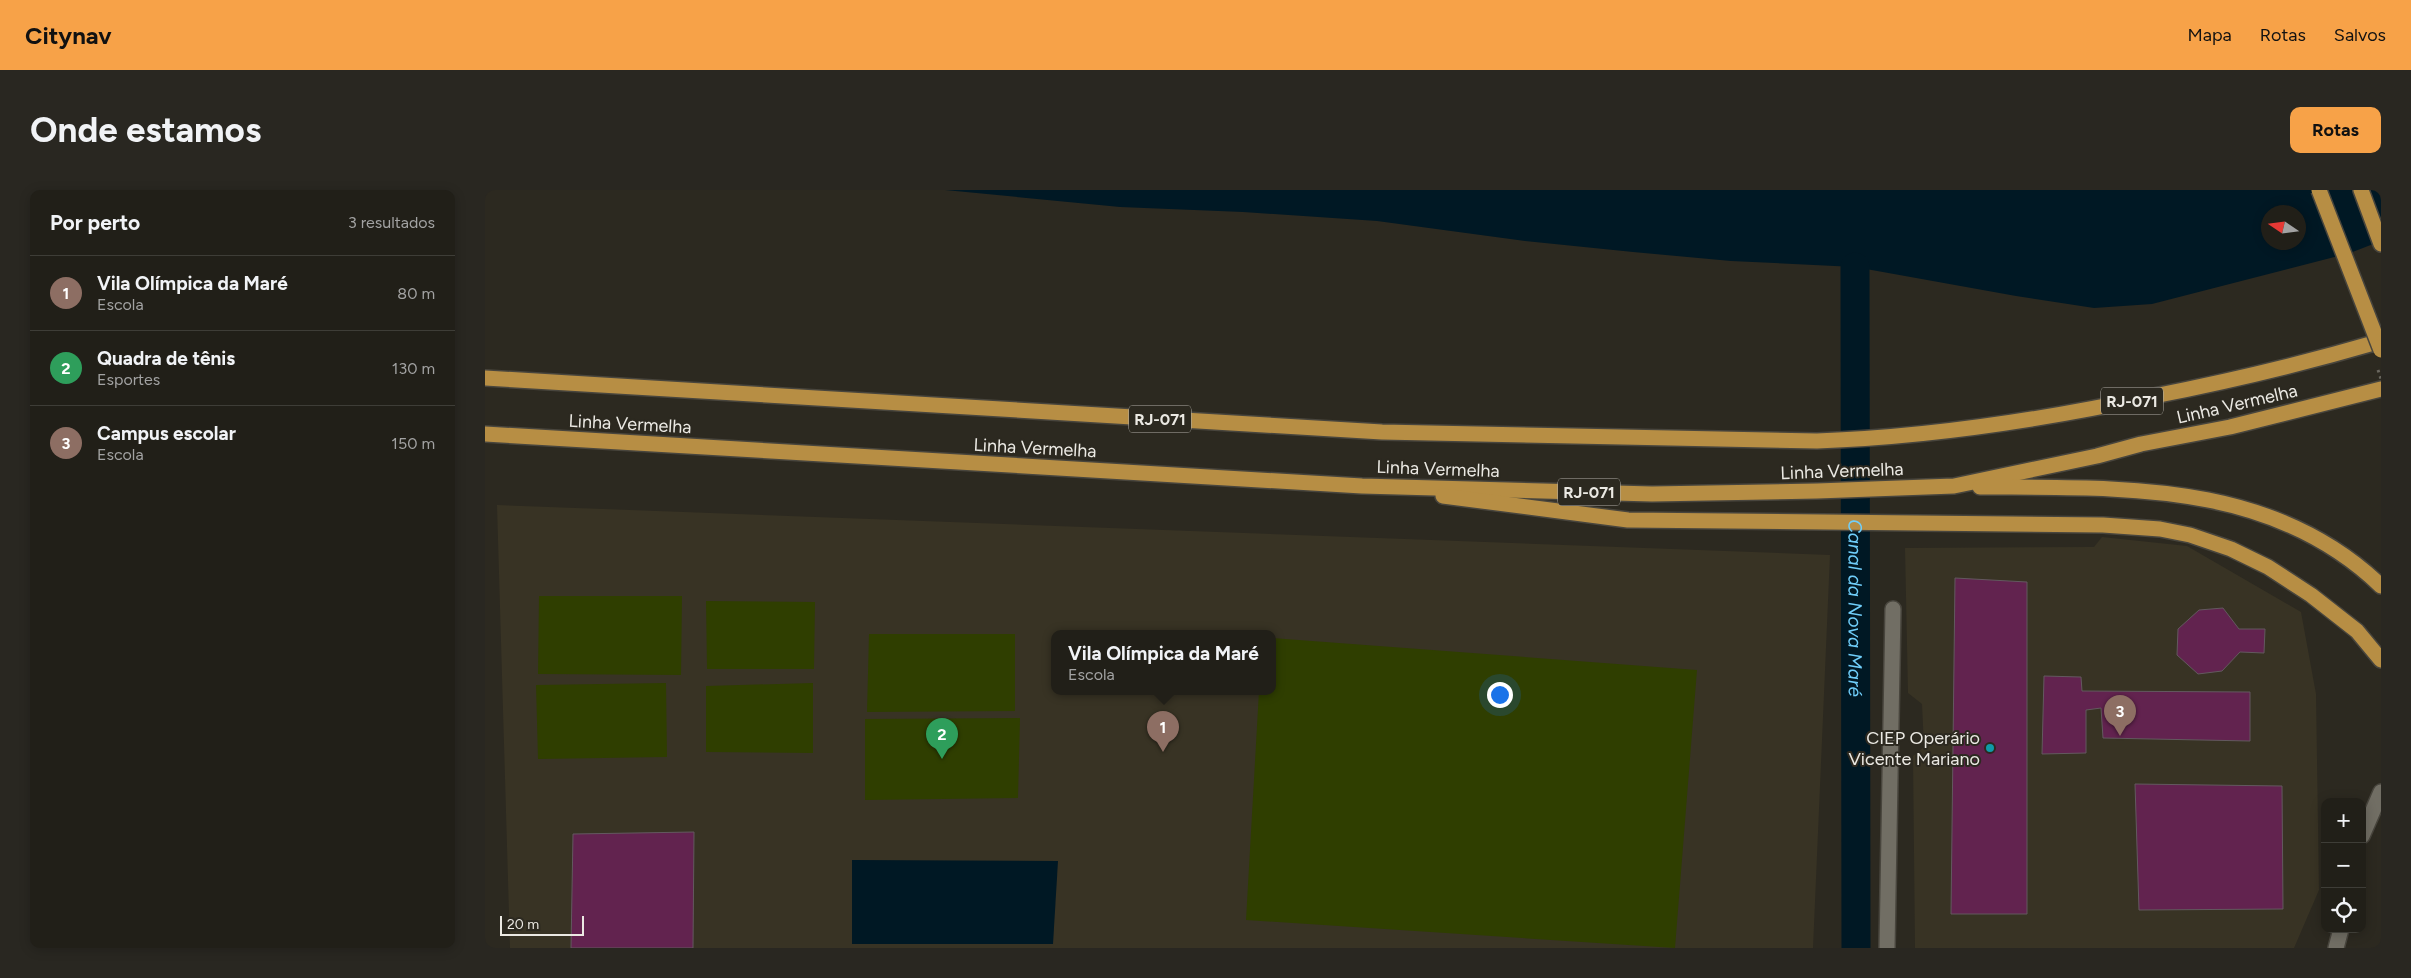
<!DOCTYPE html>
<html lang="pt">
<meta charset="utf-8">
<style>
body{margin:0;font-family:Figtree,sans-serif;background:#292721;color:#f1f3f6}
.controls{position:absolute;right:15px;bottom:15px;display:grid;overflow:hidden;border-radius:10px;box-shadow:0 2px 12px #0003}
.controls button{width:45px;height:45px;display:grid;place-items:center;padding:0;border:0;border-bottom:1px solid #3e3d37;background:#211f18;color:#f1f3f6;font:25px sans-serif}
.compass{position:absolute;left:1776px;top:15px;width:45px;height:45px;border-radius:50%;background:#211f18;box-shadow:0 2px 12px #0003;rotate:283deg}
.scale{position:absolute;left:15px;bottom:12px;width:84px;box-sizing:border-box;padding-left:5px;border:2px solid #ebe9e3;border-top:0;font-size:14px;line-height:18px;white-space:nowrap;color:#ebe9e3;-webkit-text-stroke:4px #2c2920;paint-order:stroke}
.you{position:absolute;left:1014px;top:504px;width:18px;height:18px;margin:-12px;border:4px solid #fff;border-radius:50%;background:#1a73e8;box-shadow:0 0 0 8px #1a73e833}
.badge{display:grid;place-items:center;width:32px;height:32px;border-radius:50%;background:#f7a248;color:#fff;font-size:16px;font-weight:700}
.pin{position:absolute;translate:-50% -41px;filter:drop-shadow(0 1px 2px #0008)}
.pin::after{content:'';position:absolute;top:26px;width:18px;height:15px;background:inherit;clip-path:polygon(0 0,100% 0,50% 100%)}
.popup{position:absolute;left:566px;top:440px;width:225px;height:65px;box-sizing:border-box;display:grid;place-content:center;border-radius:10px;background:#211f18;filter:drop-shadow(0 1px 4px #0005);font-size:16px;white-space:nowrap;color:#a2a2a2}
.popup b{font-size:19px;color:#f1f3f6}
.popup::after{content:'';position:absolute;left:50%;top:100%;margin-left:-10px;border:10px solid transparent;border-top-color:#211f18}
.list{margin:0;padding:0;list-style:none}
h2{display:flex;justify-content:space-between;align-items:center;height:65px;margin:0;padding:0 20px;font-size:21px}
h2 small{font-size:16px;font-weight:400;color:#a2a2a2}
.list li{display:grid;grid-template-columns:32px 1fr auto;gap:15px;align-items:center;box-sizing:border-box;height:75px;padding:0 20px;border-top:1px solid #3e3d37}
.list b{display:block;font-size:19px;white-space:nowrap}
.list p{margin:0;font-size:16px;white-space:nowrap;color:#a2a2a2}
.list em{font-size:16px;font-style:normal;color:#a2a2a2}
.icon{flex:none;width:28px;height:28px;fill:none;stroke:currentColor;stroke-width:2;stroke-linecap:round;stroke-linejoin:round}
.map{position:relative;flex:none;width:1896px;height:758px;overflow:hidden;border-radius:10px}
header{display:flex;align-items:center;gap:30px;box-sizing:border-box;height:70px;padding:0 25px;background:#f7a248;color:#111}
header strong{font-size:24px}
nav{display:flex;gap:28px;margin-inline-start:auto;font-size:18px}
.intro{display:flex;align-items:center;justify-content:space-between;box-sizing:border-box;height:120px;padding:0 30px}
h1{margin:0;font-size:35px}
.button{padding:12px 22px;border-radius:10px;background:#f7a248;color:#111;font-size:18px;font-weight:700}
main{display:flex;gap:30px;padding:0 30px}
aside{flex:1;background:#211f18;border-radius:10px;box-shadow:0 2px 12px #0003}
.map>svg:first-child{display:block}
</style>
<header>
<strong>Citynav</strong>
<nav><a>Mapa</a><a>Rotas</a><a>Salvos</a></nav>
</header>
<div class="intro"><h1>Onde estamos</h1><a class="button">Rotas</a></div>
<main>
<aside>
<h2>Por perto<small>3 resultados</small></h2>
<ul class="list">
<li><span class="badge" style="background:#8d6e63">1</span><div><b>Vila Olímpica da Maré</b><p>Escola</p></div><em>80 m</em></li>
<li><span class="badge" style="background:#2e9e5b">2</span><div><b>Quadra de tênis</b><p>Esportes</p></div><em>130 m</em></li>
<li><span class="badge" style="background:#8d6e63">3</span><div><b>Campus escolar</b><p>Escola</p></div><em>150 m</em></li>
</ul>
</aside>
<div class="map">
<svg width="1896" height="758" viewBox="0 0 1896 758">
<rect width="100%" height="100%" fill="#2c2920"/>
<!-- built -->
<g fill="#383324" fill-rule="evenodd">
<path d="M12,315l1333,50 -17,393h-1303zM569,443h218v58h-218z"/>
<polygon points="1617,347 1702,356 1816,422 1831,504 1834,700 1809,758 1430,758 1428,566 1439,557 1437,514 1423,503 1420,358 1609,357"/>
</g>
<!-- green -->
<g fill="#2f3e00">
<polygon points="54,406 197,406 196,485 53,484"/>
<polygon points="221,411 330,412 329,479 222,479"/>
<polygon points="384,444 530,444 530,521 382,522"/>
<polygon points="787,448 1212,480 1190,758 761,730 774,501 787,501"/>
<polygon points="181,493 182,567 53,569 51,495"/>
<polygon points="328,493 328,563 221,562 221,496"/>
<polygon points="535,528 533,608 380,610 380,529"/>
</g>
<!-- water -->
<g fill="#001824" fill-rule="evenodd">
<path d="M460,0h1436v51l-31,12 -198,51 -58,4 -78,-12 -161,-29 -124,-6 -98,-9 -108,-11 -148,-20 -134,-9 -123,-5zM1784,22h30v30h-30z"/>
<polygon points="367,670 573,671 568,754 367,754"/>
</g>
<g fill="none" stroke-linecap="round" stroke-linejoin="round">
<!-- canal -->
<path stroke="#001824" stroke-width="29" id="s1" d="M1370,77l1,681"/>
</g>
<!-- building -->
<g fill="#62234f" stroke="#63595f">
<polygon points="1470,388 1542,392 1542,724 1466,724"/>
<polygon points="1738,418 1754,439 1780,439 1779,463 1755,462 1737,481 1713,484 1692,465 1693,439 1714,420"/>
<polygon points="1559,486 1596,487 1597,501 1765,502 1765,551 1618,548 1616,518 1601,520 1601,563 1557,564"/>
<polygon points="1650,594 1797,596 1798,719 1654,720"/>
<polygon points="209,642 208,758 86,758 88,644"/>
</g>
<g fill="none" stroke-linecap="round" stroke-linejoin="round">
<!-- minor casing -->
<g stroke="#48453d" stroke-width="18">
<g id="minor">
<polyline points="1877,646 1896,602"/>
<polyline points="1402,758 1408,419"/>
<polyline points="1851,758 1856,739"/>
</g>
</g>
<!-- highway casing -->
<g stroke="#48453d" stroke-width="18">
<g id="highway">
<polyline points="1876,0 1896,54"/>
<path d="M0,188l897,54 435,9c114,-4 225,-21 337,-45 76,-15 152,-33 227,-55"/>
<polyline points="0,244 877,296 1167,304 1332,301 1469,296 1612,266 1656,254 1745,237 1896,199"/>
<path d="M1495,297c142,1 291,-7 401,99"/>
<polyline points="958,306 1143,330 1618,335 1675,339 1705,345 1746,359 1783,377 1826,405 1872,441 1896,470"/>
</g>
</g>
<!-- minor -->
<use href="#minor" stroke="#716e64" stroke-width="15"/>
<!-- highway -->
<use href="#highway" stroke="#b78e44" stroke-width="15"/>
<!-- highway-bridge casing -->
<g stroke="#48453d" stroke-width="18" stroke-linecap="butt">
<polyline id="highway-bridge" points="1834,0 1896,160"/>
</g>
<!-- path-bridge -->
<polyline stroke="#6a675f" stroke-width="3" stroke-dasharray="2.5 4" stroke-linecap="butt" points="1893,180 1896,189"/>
<!-- highway-bridge -->
<use href="#highway-bridge" stroke="#b78e44" stroke-width="15"/>
</g>
<!-- markers -->
<circle fill="#0f9aa8" stroke="#2c2920" stroke-width="2" cx="1505" cy="558" r="5"/>
<g text-anchor="middle" stroke-width="4" stroke-linejoin="round" paint-order="stroke">
<!-- shield labels -->
<g fill="#2c2920" stroke="#b2afa8" stroke-width="1">
<rect x="1616" y="197.5" width="62" height="27" rx="4"/>
<rect x="644" y="215.5" width="62" height="27" rx="4"/>
<rect x="1073" y="288.5" width="62" height="27" rx="4"/>
</g>
<g font-size="16" font-weight="bold" fill="#ebe9e3">
<text x="1647" y="217">RJ-071</text>
<text x="675" y="235">RJ-071</text>
<text x="1104" y="308">RJ-071</text>
</g>
<!-- street labels -->
<g font-size="18" fill="#ebe9e3" stroke="#2c2920">
<text transform="translate(1752 214) rotate(-13)" y="6">Linha Vermelha</text>
<text transform="translate(145 234) rotate(3)" y="6">Linha Vermelha</text>
<text transform="translate(550 258) rotate(3)" y="6">Linha Vermelha</text>
<text transform="translate(953 279) rotate(2)" y="6">Linha Vermelha</text>
<text transform="translate(1357 281) rotate(-2)" y="6">Linha Vermelha</text>
</g>
<!-- poi labels -->
<g font-size="18" fill="#ebe9e3" stroke="#2c2920" text-anchor="end">
<text x="1495" y="554">CIEP Operário<tspan x="1495" dy="21">Vicente Mariano</tspan></text>
</g>
<!-- water labels -->
<g font-size="19" font-style="italic" fill="#6fcefa" stroke="#2c2920">
<text dy="7" stroke="none"><textPath href="#s1" startOffset="341">Canal da Nova Maré</textPath></text>
</g>
</g>
</svg>
<div class="controls">
<button>+</button>
<button>−</button>
<button><svg class="icon" aria-label="locate" viewBox="0 0 24 24"><circle cx="12" cy="12" r="6"/><path d="M12 2v4M12 18v4M2 12h4M18 12h4"/></svg></button>
</div>
<svg class="compass" viewBox="-18 -18 36 36"><path d="M0-13l5 13h-10z" fill="#e53935"/><path d="M0 13l5-13h-10z" fill="#a2a2a2"/></svg>
<div class="scale">20 m</div>
<div class="you"></div>
<div class="pin badge" style="left:678px;top:562px;background:#8d6e63">1</div>
<div class="popup"><b>Vila Olímpica da Maré</b>Escola</div>
<div class="pin badge" style="left:457px;top:569px;background:#2e9e5b">2</div>
<div class="pin badge" style="left:1635px;top:546px;background:#8d6e63">3</div>
</div>
</main>
